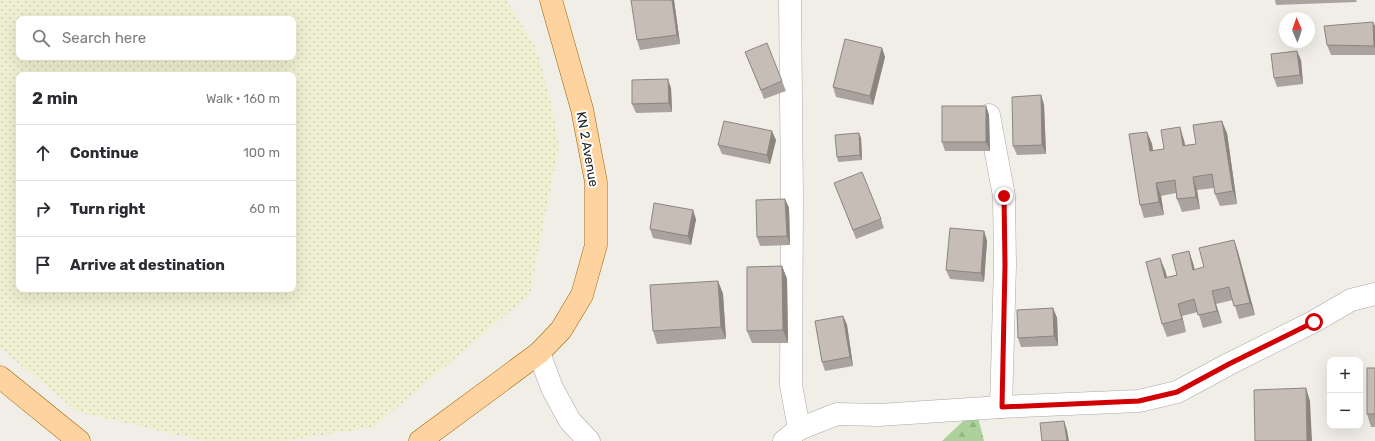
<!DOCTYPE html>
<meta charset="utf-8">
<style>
body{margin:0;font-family:Rubik,sans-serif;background:#f2f2f3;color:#2b2b33}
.controls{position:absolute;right:12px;bottom:12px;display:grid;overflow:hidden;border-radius:8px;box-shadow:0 4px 16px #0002}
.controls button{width:36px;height:36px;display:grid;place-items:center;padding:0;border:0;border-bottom:1px solid #e1e1e2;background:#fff;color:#2b2b33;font:20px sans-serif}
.compass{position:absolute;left:1279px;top:12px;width:36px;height:36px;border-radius:50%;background:#fff;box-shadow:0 4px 16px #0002;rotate:358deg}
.stop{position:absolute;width:12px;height:12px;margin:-9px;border:3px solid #d10005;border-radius:50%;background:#fff}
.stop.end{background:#d10005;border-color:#fff;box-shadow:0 1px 4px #0008}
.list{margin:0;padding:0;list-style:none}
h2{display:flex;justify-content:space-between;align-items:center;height:52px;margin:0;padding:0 16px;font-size:17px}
h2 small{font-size:13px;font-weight:400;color:#7c7c81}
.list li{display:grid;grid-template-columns:26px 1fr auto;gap:12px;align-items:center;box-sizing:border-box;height:56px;padding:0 16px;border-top:1px solid #e1e1e2}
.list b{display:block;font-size:15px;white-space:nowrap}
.list em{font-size:13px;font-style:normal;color:#7c7c81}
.icon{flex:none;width:22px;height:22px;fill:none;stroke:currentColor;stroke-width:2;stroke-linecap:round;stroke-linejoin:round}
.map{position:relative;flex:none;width:1375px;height:441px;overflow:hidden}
.search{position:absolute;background:#fff;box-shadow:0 4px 16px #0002;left:16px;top:16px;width:280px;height:44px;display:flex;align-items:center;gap:10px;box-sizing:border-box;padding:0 14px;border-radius:8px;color:#7c7c81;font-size:15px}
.panel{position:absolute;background:#fff;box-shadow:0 4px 16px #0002;left:16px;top:72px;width:280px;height:220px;border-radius:8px}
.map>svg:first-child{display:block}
</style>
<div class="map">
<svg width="1375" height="441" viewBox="0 0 1375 441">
<defs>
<pattern id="farmland-dots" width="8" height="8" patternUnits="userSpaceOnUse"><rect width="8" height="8" fill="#eff0d2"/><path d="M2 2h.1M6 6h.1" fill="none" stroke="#cdceb4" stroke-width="1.8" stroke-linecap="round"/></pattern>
<pattern id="forest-firs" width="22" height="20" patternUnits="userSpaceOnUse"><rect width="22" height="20" fill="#acd29b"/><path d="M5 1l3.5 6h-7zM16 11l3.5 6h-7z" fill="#94b485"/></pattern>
</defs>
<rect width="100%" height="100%" fill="#f1eee7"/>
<!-- farmland -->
<path fill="url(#farmland-dots)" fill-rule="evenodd" d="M0,0h506l29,46 14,46 10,54 -29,148 -156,133 -90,14h-79l-127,-29 -78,-64zM19,19h274v38h-274zM19,75h274v214h-274z"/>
<!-- forest -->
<polygon fill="url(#forest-firs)" points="976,409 984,441 942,441"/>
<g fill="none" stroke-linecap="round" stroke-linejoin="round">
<!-- minor casing -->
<g stroke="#a8a8a8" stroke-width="23">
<g id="minor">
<polyline points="790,0 792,198 791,385 799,429"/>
<polyline points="989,115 1004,196 1005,265 1001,407"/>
<polyline points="539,353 552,388 570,421 589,441"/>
<polyline points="784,441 799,429 837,414 879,415 1001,407 1139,401 1177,392 1229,364 1313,322 1351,300 1375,294"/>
</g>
</g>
<!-- major casing -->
<g stroke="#9d6500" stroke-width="23">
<g id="major">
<polyline points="0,377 79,441"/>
<polyline points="420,441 539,353 561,330 582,295 596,245 596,182 582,109 551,0"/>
</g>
</g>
<!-- minor -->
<use href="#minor" stroke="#fff" stroke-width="22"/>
<!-- major -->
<use href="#major" stroke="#fed39f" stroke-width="22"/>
</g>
<!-- wall -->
<g fill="#aaa39d">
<polygon points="674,0 680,44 640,50 637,40"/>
<polygon points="1275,0 1356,0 1357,2 1276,5"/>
<polygon points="1375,26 1375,55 1331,55 1327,45"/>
<polygon points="882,48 885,57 873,105 836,97 833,87"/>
<polygon points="745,52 782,81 786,91 764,99"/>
<polygon points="1301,60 1303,84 1277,87 1274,78"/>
<polygon points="671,88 672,112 636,113 632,104"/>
<polygon points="1041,95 1044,105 1046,154 1017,155 1013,146"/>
<polygon points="986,106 989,115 990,151 945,151 942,142"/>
<polygon points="1147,132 1152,144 1153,151 1164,149 1184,140 1185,145 1196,144 1227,133 1237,204 1220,206 1215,194 1214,188 1197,190 1200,209 1182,212 1177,199 1176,193 1161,196 1164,215 1144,218 1140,205"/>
<polygon points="861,138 862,160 838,162 837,157"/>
<polygon points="776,140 770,164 722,154 718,145"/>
<polygon points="838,192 881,219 884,228 856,239"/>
<polygon points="785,199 789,208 790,245 760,246 757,237"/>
<polygon points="696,219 691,245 653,238 650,229"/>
<polygon points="984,231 987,241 984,282 950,279 946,270"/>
<polygon points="1234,240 1238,252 1255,315 1239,319 1233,300 1216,304 1222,323 1203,328 1198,312 1182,316 1186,332 1167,337 1162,324 1165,270 1167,277 1177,275 1189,251 1195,270 1204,267"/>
<polygon points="782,266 787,279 788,343 752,343 747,331"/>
<polygon points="718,281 723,294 726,339 657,344 653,331"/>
<polygon points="1053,308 1057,318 1058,346 1021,347 1018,338"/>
<polygon points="843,316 847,325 853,366 825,371 822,362"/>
<polygon points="1375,368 1375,427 1371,427 1367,414"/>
</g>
<!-- shaded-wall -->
<g fill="#8b847f">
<polygon points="672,0 674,0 680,44 677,35"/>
<polygon points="1373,22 1375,26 1375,49 1374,46"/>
<polygon points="882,48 885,57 873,105 870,96"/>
<polygon points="1297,51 1301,60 1303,84 1300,75"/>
<polygon points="668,79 671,88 672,112 669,103"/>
<polygon points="1041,95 1044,105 1046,154 1042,145"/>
<polygon points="986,106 989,115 990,151 986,142"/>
<polygon points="1222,121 1227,133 1237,204 1233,191"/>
<polygon points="1180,127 1184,140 1187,158 1183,146"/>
<polygon points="772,131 776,140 770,164 767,155"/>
<polygon points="1147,132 1152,144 1155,164 1150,151"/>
<polygon points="859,133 861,138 862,160 860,155"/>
<polygon points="1193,177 1197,190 1200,209 1196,197"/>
<polygon points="1156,183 1161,196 1164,215 1159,202"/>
<polygon points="785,199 789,208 790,245 787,236"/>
<polygon points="693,210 696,219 691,245 688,236"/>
<polygon points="984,231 987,241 984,282 981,273"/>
<polygon points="1234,240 1238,252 1255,315 1250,303"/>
<polygon points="1189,251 1193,263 1198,283 1193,270"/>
<polygon points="1160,258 1165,270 1170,290 1165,278"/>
<polygon points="782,266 787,279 788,343 783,330"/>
<polygon points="718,281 723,294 726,339 721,327"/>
<polygon points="1212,291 1216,304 1222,323 1217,311"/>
<polygon points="1178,304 1182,316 1186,332 1182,319"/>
<polygon points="1053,308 1057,318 1058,346 1054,336"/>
<polygon points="843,316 847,325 853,366 850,357"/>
<polygon points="1306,388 1310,401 1312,441 1307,441"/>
<polygon points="1064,421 1067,430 1069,441 1067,441"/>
</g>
<!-- building -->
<g fill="#c6bdb6" stroke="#8b847f">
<polygon points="631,0 672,0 677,35 637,40"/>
<polygon points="1373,22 1374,46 1327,45 1324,26"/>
<polygon points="845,39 882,48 870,96 833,87"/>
<polygon points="767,43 782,81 761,90 745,52"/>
<polygon points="1297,51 1300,75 1274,78 1271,54"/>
<polygon points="668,79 669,103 632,104 632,80"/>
<polygon points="1041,95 1042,145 1013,146 1012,97"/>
<rect x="942" y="106" width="44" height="36"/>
<polygon points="724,121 772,131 767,155 718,145"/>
<polygon points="1222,121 1233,191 1215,194 1212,174 1193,177 1196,197 1177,199 1175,180 1156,183 1159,202 1140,205 1129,134 1147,132 1150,151 1164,149 1161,130 1180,127 1183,146 1196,144 1193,125"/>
<polygon points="859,133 860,155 837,157 835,135"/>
<polygon points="862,172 881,219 853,230 834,183"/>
<polygon points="785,199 787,236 757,237 756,200"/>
<polygon points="654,203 693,210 688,236 650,229"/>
<polygon points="950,228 984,231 981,273 946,270"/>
<polygon points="1234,240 1250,303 1234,306 1229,287 1212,291 1217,311 1198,315 1194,299 1178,304 1182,319 1162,324 1146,262 1160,258 1165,278 1177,275 1172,255 1189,251 1193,270 1204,267 1199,248"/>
<polygon points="782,266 783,330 747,331 747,267"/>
<polygon points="718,281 721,327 653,331 650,285"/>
<polygon points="1053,308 1054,336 1018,338 1017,310"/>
<polygon points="843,316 850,357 822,362 815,321"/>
<rect x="1367" y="368" width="8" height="46"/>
<polygon points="1306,388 1307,441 1255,441 1254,390"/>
<polygon points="1064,421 1067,441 1042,441 1040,423"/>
</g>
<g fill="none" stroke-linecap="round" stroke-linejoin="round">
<!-- route -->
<polyline stroke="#d10005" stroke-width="5" points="1004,196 1005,265 1002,407 1139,401 1177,392 1229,364 1314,322"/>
</g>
<g text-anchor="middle" stroke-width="4" stroke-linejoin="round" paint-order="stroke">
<!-- street labels -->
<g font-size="13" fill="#212121" stroke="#fff">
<text transform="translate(588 149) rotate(80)" y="5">KN 2 Avenue</text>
</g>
</g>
</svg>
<div class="controls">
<button>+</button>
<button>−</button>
</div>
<svg class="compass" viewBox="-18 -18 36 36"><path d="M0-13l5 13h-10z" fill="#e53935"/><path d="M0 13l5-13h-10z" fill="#7c7c81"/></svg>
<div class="stop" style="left:1314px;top:322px"></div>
<div class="stop end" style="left:1004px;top:196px"></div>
<div class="search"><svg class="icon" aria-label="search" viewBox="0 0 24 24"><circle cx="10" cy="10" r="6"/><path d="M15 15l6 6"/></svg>Search here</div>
<section class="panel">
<h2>2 min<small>Walk · 160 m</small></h2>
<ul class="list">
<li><svg class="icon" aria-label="ahead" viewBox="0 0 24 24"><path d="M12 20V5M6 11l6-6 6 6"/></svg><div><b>Continue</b></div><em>100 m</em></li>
<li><svg class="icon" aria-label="right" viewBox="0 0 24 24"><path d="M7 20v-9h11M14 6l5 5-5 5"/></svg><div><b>Turn right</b></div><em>60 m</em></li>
<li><svg class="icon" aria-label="arrive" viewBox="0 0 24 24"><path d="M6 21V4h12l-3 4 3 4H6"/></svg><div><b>Arrive at destination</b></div></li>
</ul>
</section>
</div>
